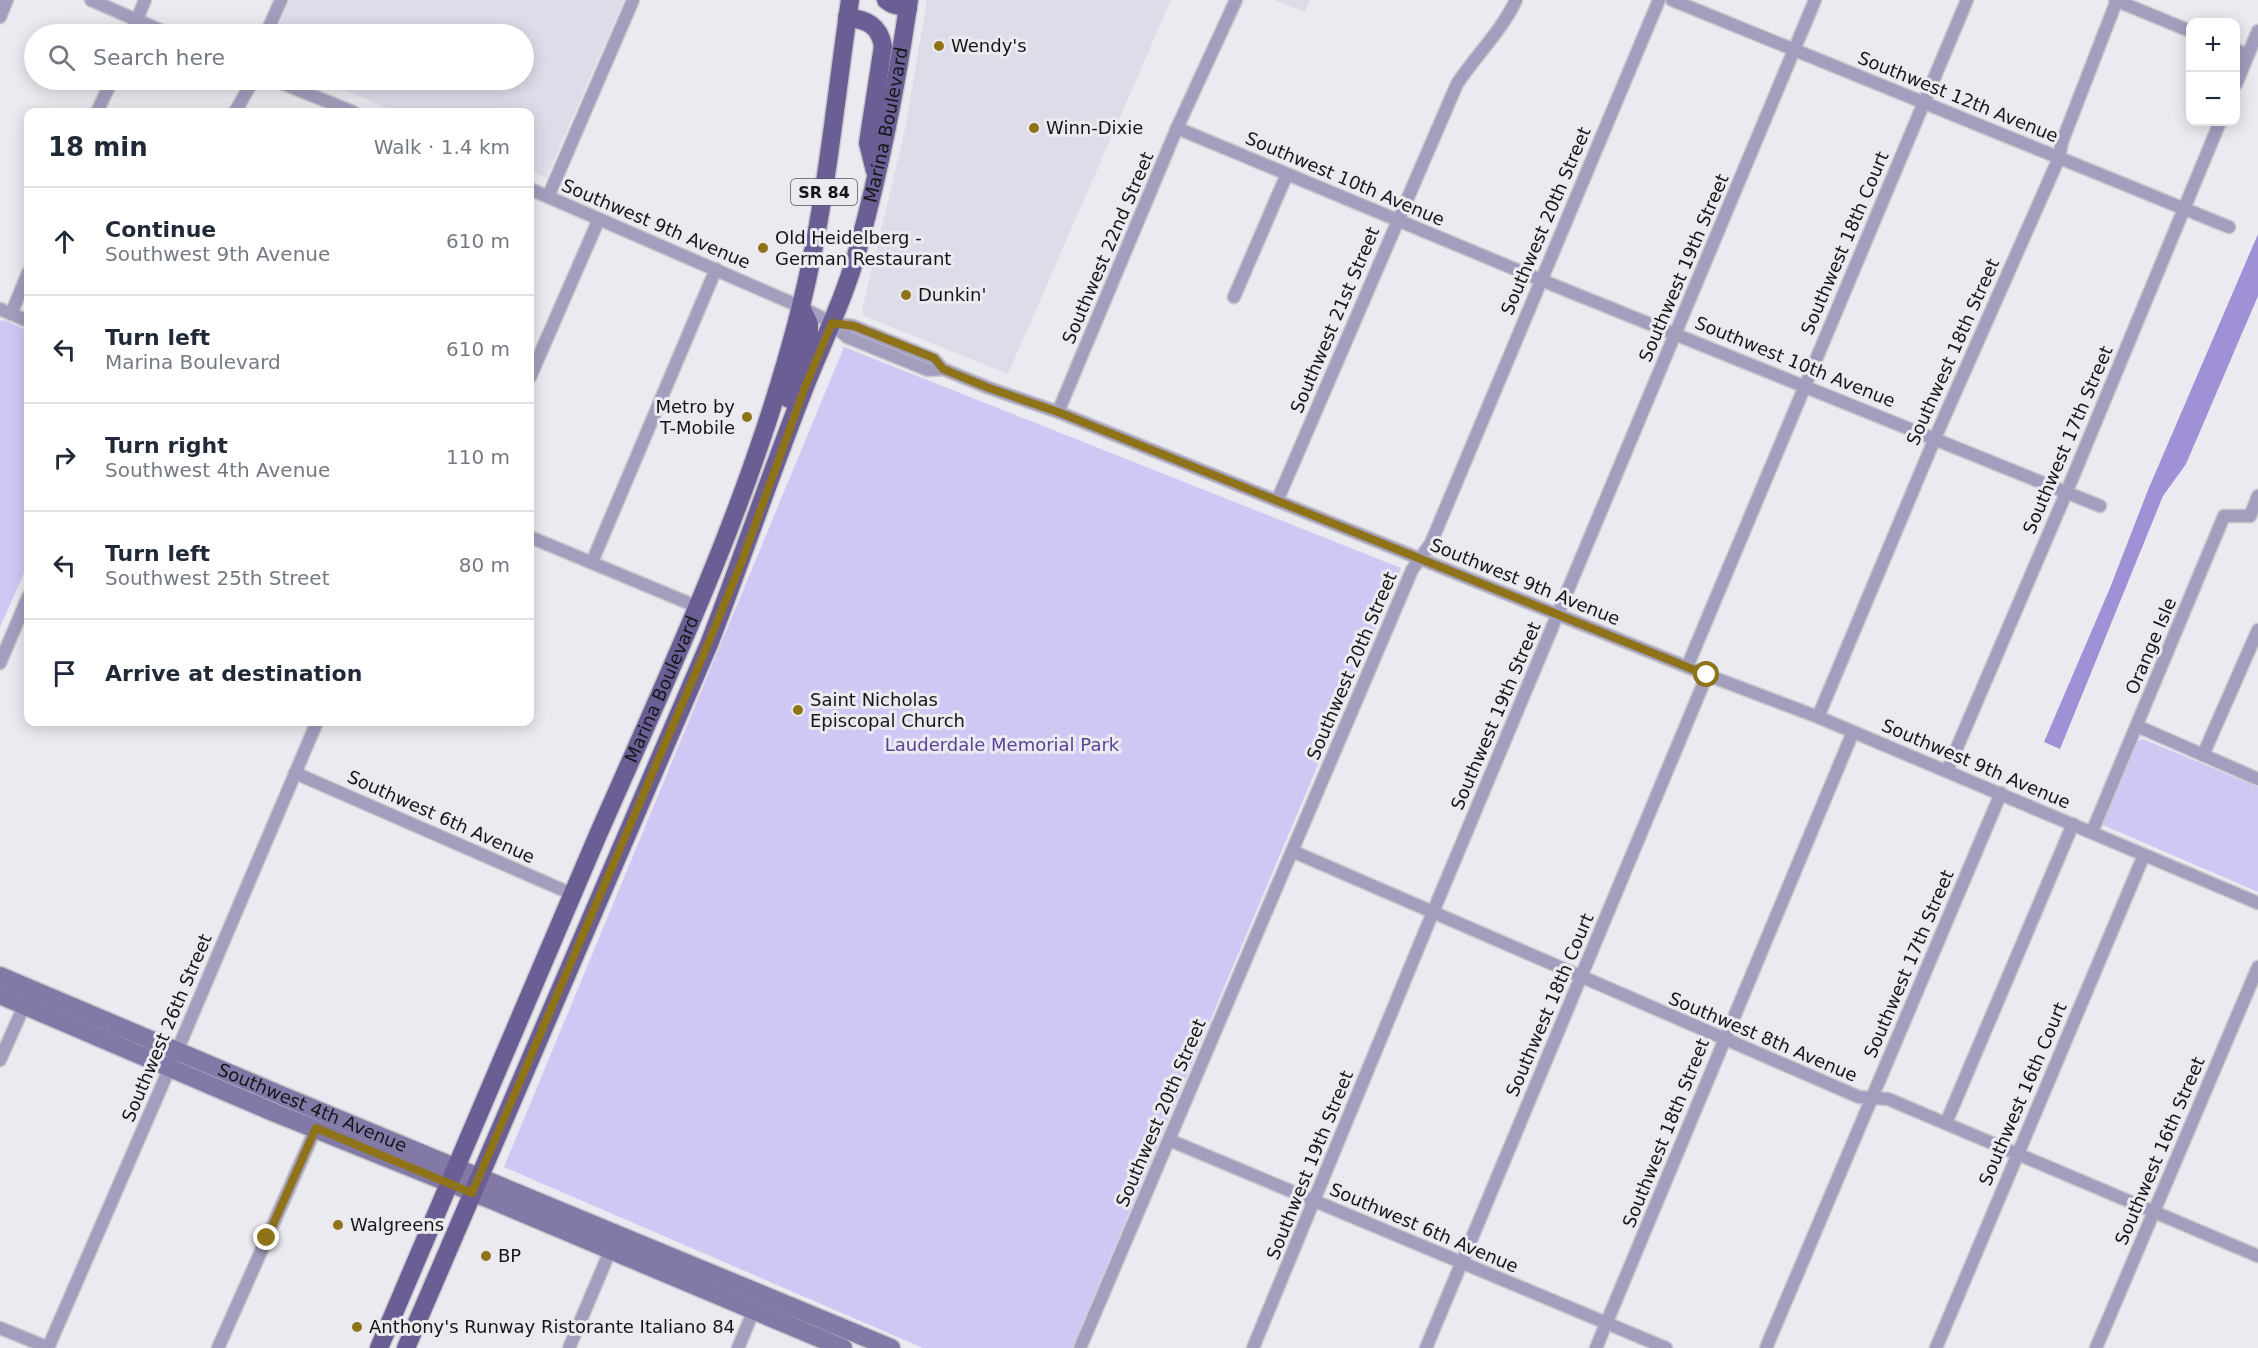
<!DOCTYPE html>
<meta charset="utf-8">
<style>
body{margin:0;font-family:"DejaVu Sans",sans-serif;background:#f6f6f7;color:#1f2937}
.controls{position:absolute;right:18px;top:18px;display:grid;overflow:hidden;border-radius:12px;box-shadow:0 3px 15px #0003}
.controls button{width:54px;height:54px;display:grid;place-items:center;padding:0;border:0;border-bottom:2px solid #e0e1e3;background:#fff;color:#1f2937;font:30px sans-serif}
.stop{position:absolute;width:18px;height:18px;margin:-14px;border:4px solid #8e7318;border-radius:50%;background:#fff}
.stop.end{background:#8e7318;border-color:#fff;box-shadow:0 2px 6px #0008}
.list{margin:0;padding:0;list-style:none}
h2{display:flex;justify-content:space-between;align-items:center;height:78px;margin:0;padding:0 24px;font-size:26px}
h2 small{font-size:20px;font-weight:400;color:#747a83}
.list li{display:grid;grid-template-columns:39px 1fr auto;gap:18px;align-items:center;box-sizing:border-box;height:108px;padding:0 24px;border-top:2px solid #e0e1e3}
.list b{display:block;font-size:22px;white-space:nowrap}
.list p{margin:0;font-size:20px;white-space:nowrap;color:#747a83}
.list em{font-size:20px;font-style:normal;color:#747a83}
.icon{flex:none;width:33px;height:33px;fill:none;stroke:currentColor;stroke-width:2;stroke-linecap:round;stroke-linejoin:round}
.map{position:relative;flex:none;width:2258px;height:1348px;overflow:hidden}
.search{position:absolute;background:#fff;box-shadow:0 3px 15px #0003;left:24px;top:24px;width:510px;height:66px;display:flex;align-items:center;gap:15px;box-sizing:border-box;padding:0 21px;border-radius:33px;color:#747a83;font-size:22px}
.panel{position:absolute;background:#fff;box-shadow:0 3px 15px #0003;left:24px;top:108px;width:510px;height:618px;border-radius:12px}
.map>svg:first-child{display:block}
</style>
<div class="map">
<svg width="2258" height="1348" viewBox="0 0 2258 1348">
<rect width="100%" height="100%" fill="#ebeaf0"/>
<!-- built -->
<g fill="#dedce9">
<polygon points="290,0 624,0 546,178 530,171 530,112 396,112 321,80 524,80 524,34 275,34"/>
<polygon points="927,0 1171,0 1008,374 864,316 862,310 905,130"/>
<polygon points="1274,0 1310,0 1305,12"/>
</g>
<!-- green -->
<g fill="#d0c7f4">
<polygon points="4,320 28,331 28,564 0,627 0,321"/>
<polygon points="844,347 1401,568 1072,1348 923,1348 504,1167"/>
<polygon points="2143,739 2258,787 2258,892 2103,825 2104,818 2136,742"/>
</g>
<!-- water -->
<polygon fill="#a091d6" points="2258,234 2258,296 2186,464 2163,496 2060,749 2044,742 2110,588 2148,490"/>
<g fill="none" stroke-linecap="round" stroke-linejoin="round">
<!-- street casing -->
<g stroke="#c9c8cd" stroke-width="15">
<g id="street">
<polyline points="91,0 169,34"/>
<polyline points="1672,0 2229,227"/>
<polyline points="2115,0 2190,31"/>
<polyline points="0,17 7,0"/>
<polyline points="131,34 145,0"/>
<polyline points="266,34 281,0"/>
<polyline points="2236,50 2248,55"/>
<polyline points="274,80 353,112"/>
<polyline points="2236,84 2258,31"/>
<polyline points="97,112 112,80"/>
<polyline points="235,112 251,84 256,80"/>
<polyline points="1177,128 1541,280 2100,506"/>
<polyline points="530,189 801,307 832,323 847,337 928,370 943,369"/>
<polyline points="548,197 633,0"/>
<polyline points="1234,297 1287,174"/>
<polyline points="0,309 28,321"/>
<polyline points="11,314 28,273"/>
<polyline points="832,323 853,326 934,359 943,369 989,388 1058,412 1707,675 1818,717 2258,903"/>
<polyline points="530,377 599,219"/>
<polyline points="1058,412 1177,128 1236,0"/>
<path d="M1277,501l180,-417c19,-29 44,-52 59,-84"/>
<polyline points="530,537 698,607"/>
<polyline points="592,562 716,269"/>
<polyline points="0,663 28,597"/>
<polyline points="1687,667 1967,0"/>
<polyline points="1818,717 1935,438 2059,158 2062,142 2117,0"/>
<polyline points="2137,726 2258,779"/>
<polyline points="2203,755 2258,630"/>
<polyline points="1947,771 2067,491 2220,122"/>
<polyline points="295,773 572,894"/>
<polyline points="2092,832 2224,516 2250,516 2258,496"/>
<polyline points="1292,851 1859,1097 1888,1099 2258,1256"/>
<polyline points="0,1060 24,1006"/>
<polyline points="1946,1123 2073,824"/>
<polyline points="1169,1140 1666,1348"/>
<polyline points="0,1328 49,1348"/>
<polyline points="48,1348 177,1051 317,722"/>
<polyline points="218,1348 316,1128"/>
<polyline points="569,1348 613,1244"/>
<polyline points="738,1348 756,1305"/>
<polyline points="1080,1348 1412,570 1431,543 1659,0"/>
<polyline points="1253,1348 1433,912 1815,0"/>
<polyline points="1426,1348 1707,675"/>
<polyline points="1596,1348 1853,732"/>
<polyline points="1766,1348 2001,793"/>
<polyline points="1936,1348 2144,855"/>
<polyline points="2096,1348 2258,967"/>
</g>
</g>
<!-- secondary casing -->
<g stroke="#c9c8cd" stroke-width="21">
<g id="secondary">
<path id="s1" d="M0,976l283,120 608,252"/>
<polyline points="0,995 273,1112 494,1201 843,1348"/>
</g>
</g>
<!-- primary casing -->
<g stroke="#c9c8cd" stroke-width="21">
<g id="primary">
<polyline points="886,0 892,4 908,8"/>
<path d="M847,17c20,3 32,8 36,29l-15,97 7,28"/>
<polyline points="789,399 809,332 809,324 801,307"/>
<path id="s2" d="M379,1348c74,-170 144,-341 218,-511 76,-173 158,-346 204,-531 25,-101 34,-204 49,-306"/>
<path id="s3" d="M406,1348l303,-704c33,-85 62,-171 95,-255 19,-48 42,-94 55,-144 22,-80 38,-163 50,-245"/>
</g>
</g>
<!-- street -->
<use href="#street" stroke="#a49ebe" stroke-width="12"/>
<!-- secondary -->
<use href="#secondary" stroke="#8279a6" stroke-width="18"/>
<!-- primary -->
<use href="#primary" stroke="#6a5e94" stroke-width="18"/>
</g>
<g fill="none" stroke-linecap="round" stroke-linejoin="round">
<!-- route -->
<polyline stroke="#8e7318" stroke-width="8" points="267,1238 316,1128 472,1193 708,644 742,561 805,387 832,323 854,326 934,358 943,369 989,388 1058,412 1707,675"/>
</g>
<!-- markers -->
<g fill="#8e7318" stroke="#ebeaf0" stroke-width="2">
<circle cx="939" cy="46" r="6"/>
<circle cx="1034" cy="128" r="6"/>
<circle cx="763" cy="248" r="6"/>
<circle cx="906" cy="295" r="6"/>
<circle cx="747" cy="417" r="6"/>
<circle cx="798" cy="710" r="6"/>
<circle cx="338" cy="1225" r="6"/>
<circle cx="486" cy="1256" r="6"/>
<circle cx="357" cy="1327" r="6"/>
</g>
<g text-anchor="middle" stroke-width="6" stroke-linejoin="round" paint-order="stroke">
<!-- shield labels -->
<rect fill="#ebeaf0" stroke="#565659" stroke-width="1.5" x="791" y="179" width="66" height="26" rx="4.5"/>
<g font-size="16" font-weight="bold" fill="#161618">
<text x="824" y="198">SR 84</text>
</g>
<!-- poi labels -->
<g font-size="18" fill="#161618" stroke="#ebeaf0" text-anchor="start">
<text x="951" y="52">Wendy's</text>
<text x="1046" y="134">Winn-Dixie</text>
<text x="775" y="244">Old Heidelberg -<tspan x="775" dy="21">German Restaurant</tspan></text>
<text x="918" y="301">Dunkin'</text>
<text x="735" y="413" text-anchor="end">Metro by<tspan x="735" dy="21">T-Mobile</tspan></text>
<text x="810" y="706">Saint Nicholas<tspan x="810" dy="21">Episcopal Church</tspan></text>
<text x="350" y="1231">Walgreens</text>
<text x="498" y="1262">BP</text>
<text x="369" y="1333">Anthony's Runway Ristorante Italiano 84</text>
</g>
<!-- street labels -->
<g font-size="18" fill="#161618" stroke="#ebeaf0">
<text transform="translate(1958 97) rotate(22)" y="6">Southwest 12th Avenue</text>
<text dy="6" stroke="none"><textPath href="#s3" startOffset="1316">Marina Boulevard</textPath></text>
<text transform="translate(1345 179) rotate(23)" y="6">Southwest 10th Avenue</text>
<text transform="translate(1546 221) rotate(-67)" y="6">Southwest 20th Street</text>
<text transform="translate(656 224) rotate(23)" y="6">Southwest 9th Avenue</text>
<text transform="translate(1845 243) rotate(-67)" y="6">Southwest 18th Court</text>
<text transform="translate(1108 248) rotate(-67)" y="6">Southwest 22nd Street</text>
<text transform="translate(1684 268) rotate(-67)" y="6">Southwest 19th Street</text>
<text transform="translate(1335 320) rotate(-67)" y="6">Southwest 21st Street</text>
<text transform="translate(1953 352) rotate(-66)" y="6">Southwest 18th Street</text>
<text transform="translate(1795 362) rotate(22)" y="6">Southwest 10th Avenue</text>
<text transform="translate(2068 440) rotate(-67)" y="6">Southwest 17th Street</text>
<text transform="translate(1525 582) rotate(22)" y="6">Southwest 9th Avenue</text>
<text transform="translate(2151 646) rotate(-67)" y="6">Orange Isle</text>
<text transform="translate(1352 666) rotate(-67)" y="6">Southwest 20th Street</text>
<text dy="6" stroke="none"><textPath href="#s2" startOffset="717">Marina Boulevard</textPath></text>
<text transform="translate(1496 716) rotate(-67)" y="6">Southwest 19th Street</text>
<text transform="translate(1976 764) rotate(23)" y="6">Southwest 9th Avenue</text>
<text transform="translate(441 817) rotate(24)" y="6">Southwest 6th Avenue</text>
<text transform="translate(1909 964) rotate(-67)" y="6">Southwest 17th Street</text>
<text transform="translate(1550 1005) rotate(-67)" y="6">Southwest 18th Court</text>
<text transform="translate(167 1028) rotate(-67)" y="6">Southwest 26th Street</text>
<text transform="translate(1763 1037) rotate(23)" y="6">Southwest 8th Avenue</text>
<text transform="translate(2023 1094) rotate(-67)" y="6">Southwest 16th Court</text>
<text dy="6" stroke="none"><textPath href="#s1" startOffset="339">Southwest 4th Avenue</textPath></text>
<text transform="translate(1161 1113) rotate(-67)" y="6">Southwest 20th Street</text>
<text transform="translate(1666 1133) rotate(-68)" y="6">Southwest 18th Street</text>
<text transform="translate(2160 1151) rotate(-67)" y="6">Southwest 16th Street</text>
<text transform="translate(1310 1165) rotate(-68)" y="6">Southwest 19th Street</text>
<text transform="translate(1424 1228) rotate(23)" y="6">Southwest 6th Avenue</text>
</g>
<!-- park labels -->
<g font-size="18" fill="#5a4295" stroke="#ebeaf0">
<text x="1002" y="751">Lauderdale Memorial Park</text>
</g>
</g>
</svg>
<div class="controls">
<button>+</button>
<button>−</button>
</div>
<div class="stop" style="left:1707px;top:675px"></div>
<div class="stop end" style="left:267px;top:1238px"></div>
<div class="search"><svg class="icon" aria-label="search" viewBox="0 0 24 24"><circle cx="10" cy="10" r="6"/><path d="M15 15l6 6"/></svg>Search here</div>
<section class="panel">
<h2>18 min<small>Walk · 1.4 km</small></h2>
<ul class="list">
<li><svg class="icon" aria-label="ahead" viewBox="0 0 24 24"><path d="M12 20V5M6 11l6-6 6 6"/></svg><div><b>Continue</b><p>Southwest 9th Avenue</p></div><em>610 m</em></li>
<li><svg class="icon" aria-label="left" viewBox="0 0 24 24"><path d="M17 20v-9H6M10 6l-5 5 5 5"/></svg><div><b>Turn left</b><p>Marina Boulevard</p></div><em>610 m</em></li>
<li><svg class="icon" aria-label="right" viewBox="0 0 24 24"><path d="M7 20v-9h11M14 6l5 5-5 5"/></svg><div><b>Turn right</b><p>Southwest 4th Avenue</p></div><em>110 m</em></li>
<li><svg class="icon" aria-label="left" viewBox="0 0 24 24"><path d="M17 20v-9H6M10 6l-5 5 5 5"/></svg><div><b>Turn left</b><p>Southwest 25th Street</p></div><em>80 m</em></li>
<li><svg class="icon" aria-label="arrive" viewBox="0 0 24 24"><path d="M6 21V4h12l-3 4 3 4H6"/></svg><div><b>Arrive at destination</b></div></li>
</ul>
</section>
</div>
